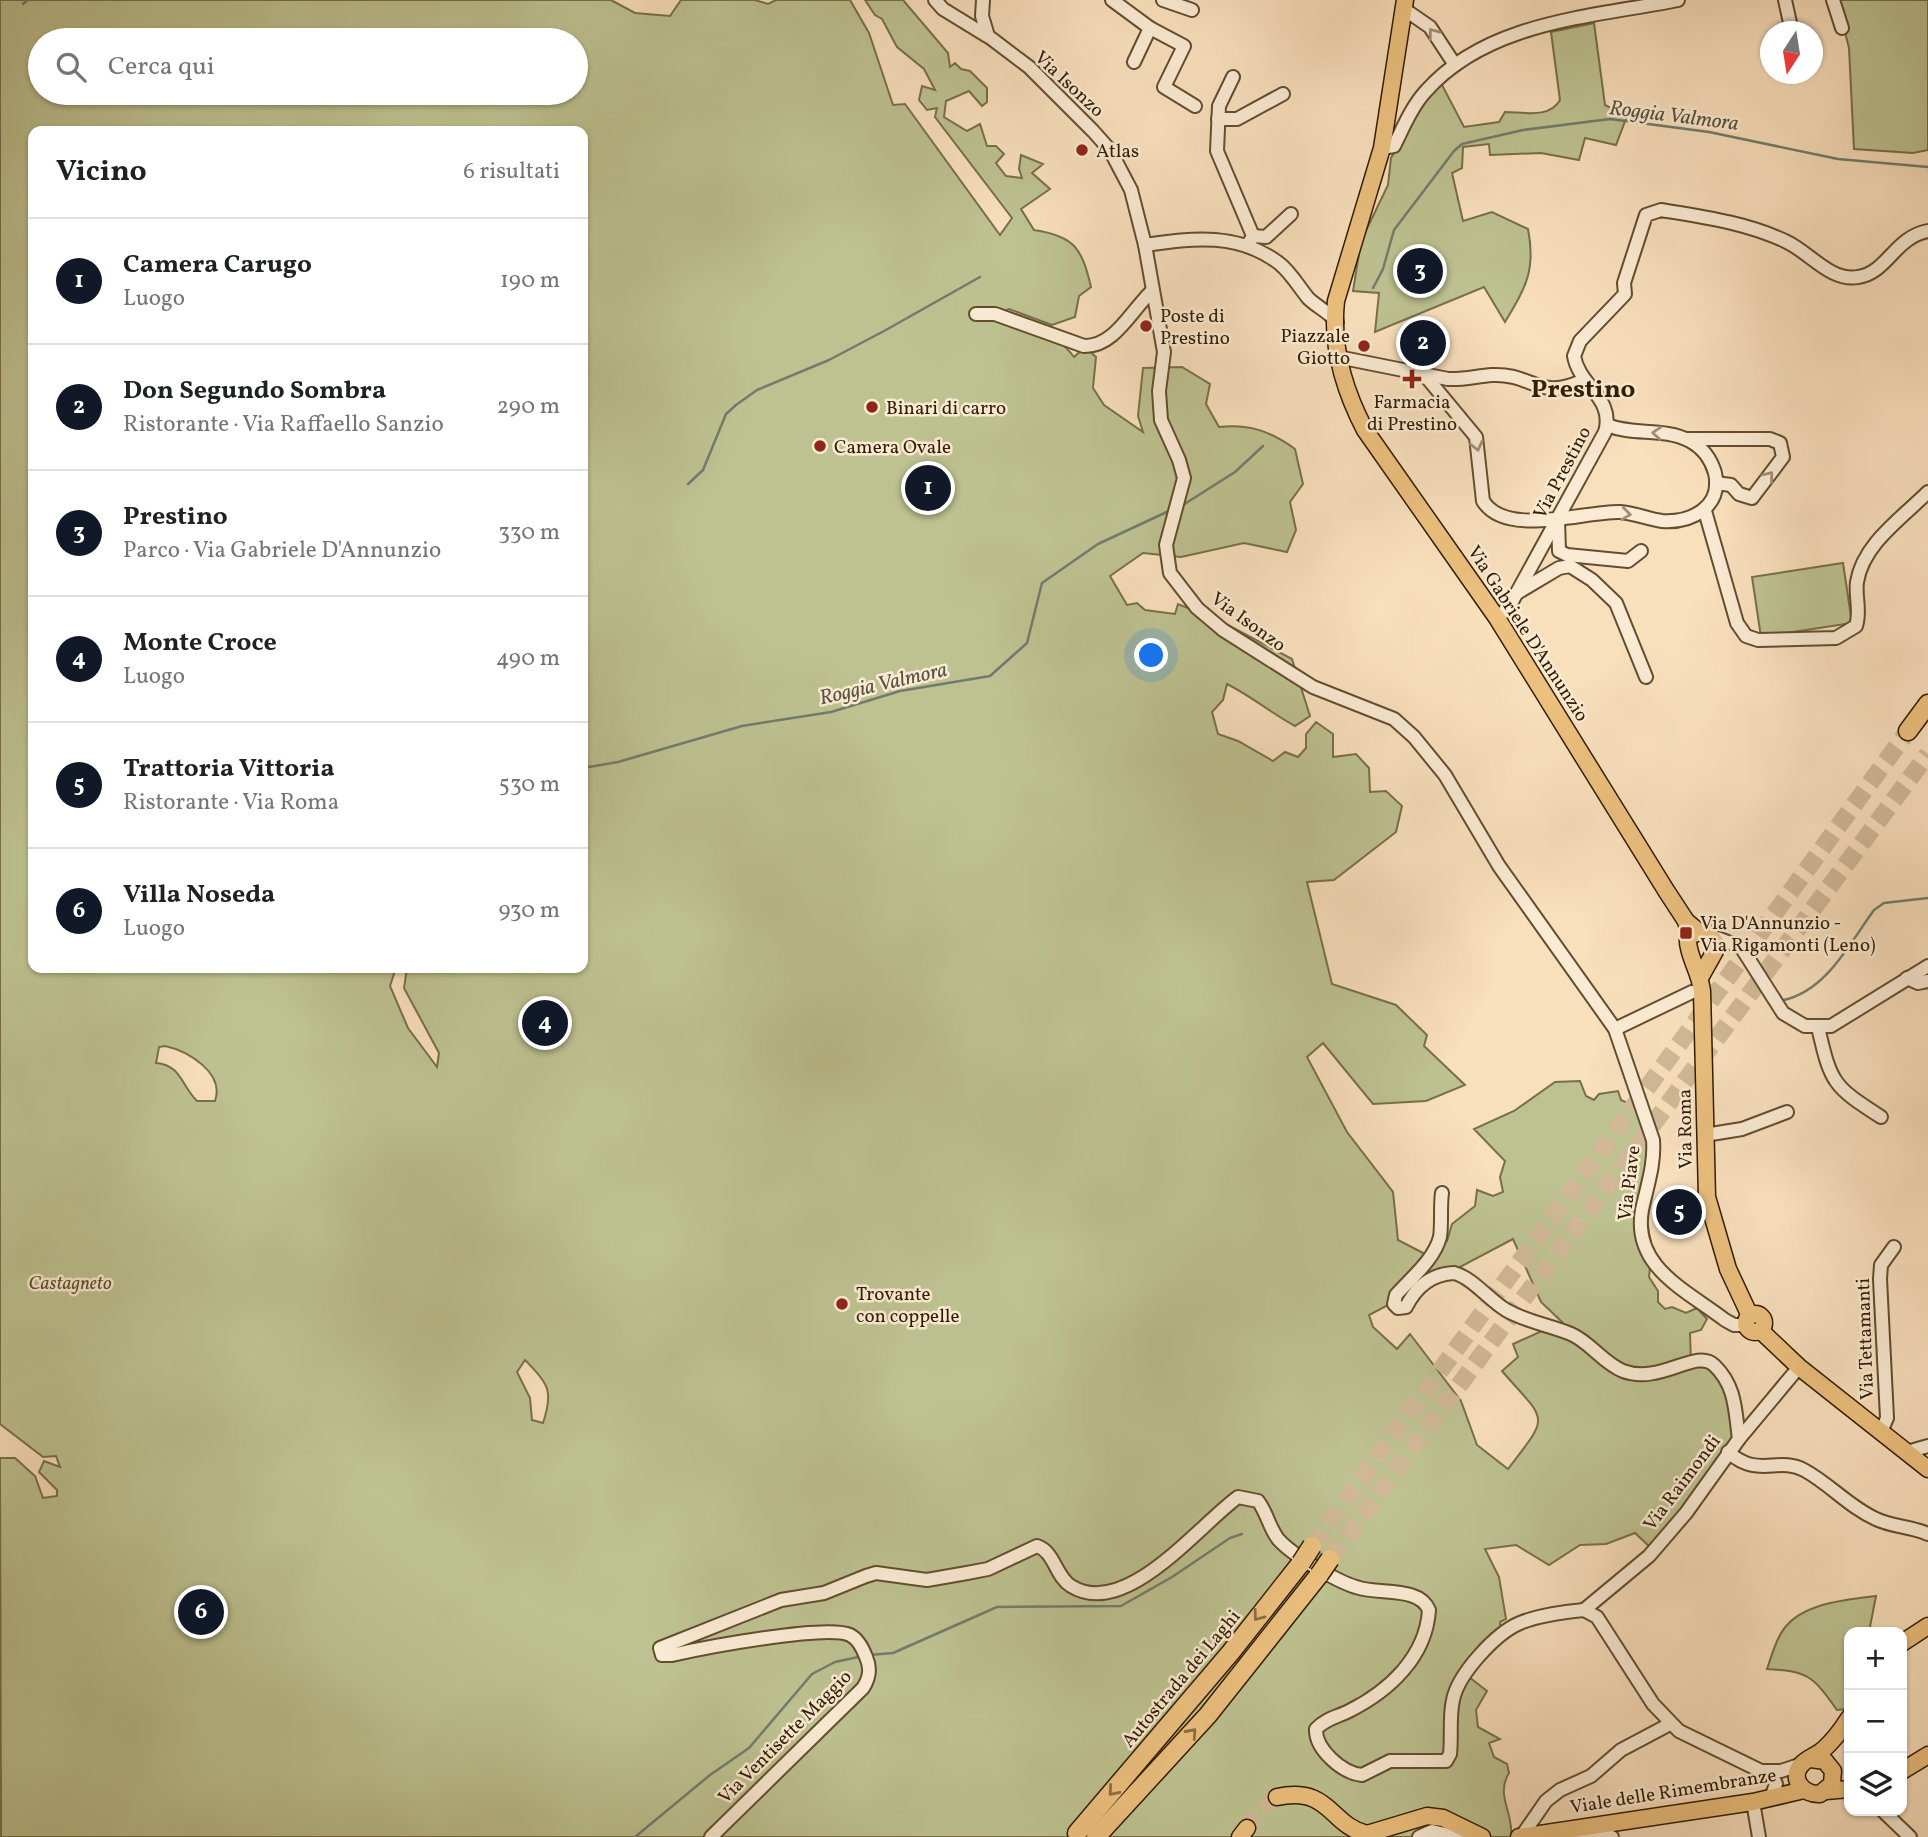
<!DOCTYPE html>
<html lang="it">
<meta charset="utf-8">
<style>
body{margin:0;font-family:Vollkorn,serif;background:#f6f6f6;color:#202124}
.controls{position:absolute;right:21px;bottom:21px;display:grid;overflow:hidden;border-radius:14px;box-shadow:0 2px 5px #0004}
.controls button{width:63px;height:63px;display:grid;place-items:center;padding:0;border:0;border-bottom:2px solid #e0e0e0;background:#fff;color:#202124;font:35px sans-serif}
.compass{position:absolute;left:1760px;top:21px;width:63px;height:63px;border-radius:50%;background:#fff;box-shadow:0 2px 5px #0004;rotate:192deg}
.you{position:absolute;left:1152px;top:656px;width:24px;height:24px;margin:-18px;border:5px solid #fff;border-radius:50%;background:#1a73e8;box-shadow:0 0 0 10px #1a73e833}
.badge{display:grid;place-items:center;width:46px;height:46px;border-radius:50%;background:#111827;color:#fff;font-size:23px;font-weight:700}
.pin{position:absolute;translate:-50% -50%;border:4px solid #fff;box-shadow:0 2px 7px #0006}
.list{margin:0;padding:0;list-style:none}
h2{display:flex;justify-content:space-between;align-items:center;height:91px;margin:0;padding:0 28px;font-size:30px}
h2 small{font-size:23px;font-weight:400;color:#757577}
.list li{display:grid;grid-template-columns:46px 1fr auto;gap:21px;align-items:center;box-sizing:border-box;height:126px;padding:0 28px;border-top:2px solid #e0e0e0}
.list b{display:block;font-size:26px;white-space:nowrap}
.list p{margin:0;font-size:23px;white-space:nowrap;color:#757577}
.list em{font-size:23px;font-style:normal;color:#757577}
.icon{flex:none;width:38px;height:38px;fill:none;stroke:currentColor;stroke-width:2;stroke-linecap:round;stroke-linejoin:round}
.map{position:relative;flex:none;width:1928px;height:1837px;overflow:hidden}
.search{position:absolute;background:#fff;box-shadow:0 2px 5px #0004;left:28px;top:28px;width:560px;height:77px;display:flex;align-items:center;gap:18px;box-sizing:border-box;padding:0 24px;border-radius:38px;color:#757577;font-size:26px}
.panel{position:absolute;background:#fff;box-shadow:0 2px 5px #0004;left:28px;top:126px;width:560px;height:847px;border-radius:14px}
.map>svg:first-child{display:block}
</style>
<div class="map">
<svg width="1928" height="1837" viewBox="0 0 1928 1837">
<rect width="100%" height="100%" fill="#f9e0bd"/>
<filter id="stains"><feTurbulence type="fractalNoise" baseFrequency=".00286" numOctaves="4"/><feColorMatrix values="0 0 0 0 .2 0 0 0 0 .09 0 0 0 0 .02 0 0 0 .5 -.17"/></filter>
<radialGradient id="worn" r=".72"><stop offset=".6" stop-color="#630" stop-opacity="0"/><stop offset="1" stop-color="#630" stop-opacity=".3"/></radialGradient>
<!-- green -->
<g fill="#bec291" stroke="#786f48" stroke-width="2" fill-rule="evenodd">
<path d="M0,0h611l24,13 35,3 11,-16h74l13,4 8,-4h74l19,33 24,72 12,-1 95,131 12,-17 -77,-101 2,-9 -10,2 -8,-10 3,-14 13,4 -11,-21 -27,-22 -15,-28 -7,-4 -10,-15h38l45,53 2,14 5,-4 6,6 9,2 17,17v14l-5,4 -13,-15 -23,10 -2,16 23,14 13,-7 7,22h9l8,8 -8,9 10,13 16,2 -3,-9 2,-14 22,9 -11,9 18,16 -29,20 13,21c41,6 48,19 57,57l-12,9 -4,21 -23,8 -43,-16 -23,9c32,1 69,13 88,39l11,-10 11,10 -3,31 11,17 39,27 -5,-16 5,-48 39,-1 28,17 -4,20 13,23c31,-3 51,4 76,22l8,35 -13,18 6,28 -9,22 -43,-9 -63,14 -38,-4 -33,23 17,29 10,-2 8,7 30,4 3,-10 44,18 70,37 18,57 -15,10c-24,-13 -44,-30 -68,-42l-4,16 -11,12 6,22 20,7 35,20 12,-9 13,5 8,-9v-14l10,-12 17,12v23l23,-3 13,14 1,24 16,-1 16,15 -6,26 -62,48 -27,2 25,102 64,21 31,30 -3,11 41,39 -39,16 -53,3 -50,-61 -16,14 40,75 46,60 5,48 27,14 22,-13 5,-17 23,-18 2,-16 16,6 10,-4 -3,-15 5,-16 -31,-32 40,-18 41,-29 25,-1 6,15 8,4 5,-6 19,-3 3,9 20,9 8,48 -4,56 7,35 -3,29 9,14v11l7,7 7,-2 14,6 11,-5 10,11 -6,11 -11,3 1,30 22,6 18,25 3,41 -35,59 -48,54 -16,-15 -29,11 -26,1 -31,20 -33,-20 -31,4 14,28 7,42 -6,3 1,9 -32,46 18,14 -11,19 2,17 22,12 -11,4 5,14 13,7 2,9c-14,22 5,40 2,64h-1510l-1,-379h15l20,18 8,22 14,-2v-6l-18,-18 5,-11 16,6 -4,-11 -13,1 -43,-33zM40,40h536v53h-536zM33,131h550v837h-176l-3,20 35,65 -2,14 -29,-39 -18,-42 6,-18h-363zM165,1046c23,5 60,27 50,55h-18c-16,-16 -16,-36 -41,-38l3,-16zM1513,1239l28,63 21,20 -49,22 5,13 -16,14c45,52 49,42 6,98l-31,-24 -16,-44 -51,-67 -13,15 -24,-22 -4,-12zM525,1360c23,24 29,30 18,63l-11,-3 -2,-22 -13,-26z"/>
<polygon points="1837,0 1928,0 1928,150 1913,153 1854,149 1849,48"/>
<path d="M1594,23l11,82 22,11 -11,29 -31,-7 -6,22 -38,-7 -51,2 -1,-11 -26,3 -1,21 -10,5 11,48 29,-9 36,17c8,41 -2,58 -23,93l-21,-35 -109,45 4,-39 -26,-2 8,-50 27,-56 3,-27 26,-47 24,-28 23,44 35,-5 6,-10c19,0 44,7 55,-12l-9,-68z"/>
<polygon points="1843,563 1852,623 1761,637 1752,577"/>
<path d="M1876,1596l-7,36h-20l-3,77 -9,1c-24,-34 -29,-39 -70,-41 5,-14 10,-34 21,-45 20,-21 61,-25 88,-28z"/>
</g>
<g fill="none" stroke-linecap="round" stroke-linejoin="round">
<!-- stream -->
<g stroke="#727c6d" stroke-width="2.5">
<polyline points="23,4 28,0"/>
<polyline points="1373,288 1383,269 1394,230 1454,151 1462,144 1523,130 1610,119 1709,132 1838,159 1928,167"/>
<polyline points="688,484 703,470 726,414 736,405 757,390 829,360 884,331 980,277"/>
<polyline points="1183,505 1235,472 1263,446"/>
<polyline points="583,768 618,762 742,726 831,712 900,691 990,676 1027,643 1042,583 1098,544 1171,510"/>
<path d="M1784,1000c43,-10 65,-56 90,-90l10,-7 44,-5"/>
<polyline points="869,1655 893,1653 997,1607 1121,1606 1172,1577 1230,1538 1242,1534"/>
<polyline points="635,1837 710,1775 749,1748 812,1674 835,1662 863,1656"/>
</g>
<!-- major-tunnel -->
<polyline stroke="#d1b997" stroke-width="16" stroke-dasharray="16 8" stroke-linecap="butt" points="1247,1828 1258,1812 1277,1797"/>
<!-- highway-tunnel -->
<g stroke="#d1b997" stroke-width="18" stroke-dasharray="18 9" stroke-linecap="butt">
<polyline points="1312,1546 1908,731"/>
<polyline points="1330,1559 1928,754"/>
</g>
<!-- minor casing -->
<g stroke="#634d2f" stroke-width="16">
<g id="minor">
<polyline points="935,0 943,9 987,36"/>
<path d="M983,0l-1,16 6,20 41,31 64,64 17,19 21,40 14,55 19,107 -5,39 2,29 18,40 5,18 -18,67 4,28 27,35 26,22 90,57 81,32 20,18 31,38 54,91 116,163 38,111c2,24 -6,46 -11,70 -10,57 44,80 83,110l9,5h12"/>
<polyline points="1112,0 1150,28 1184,46 1164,87 1195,106"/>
<polyline points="1163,0 1192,10"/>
<polyline points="1785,0 1792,32"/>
<polyline points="1833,0 1842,28"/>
<polyline points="1404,9 1430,27 1455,65"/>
<polyline points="1134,62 1150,28"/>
<polyline points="1233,77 1219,106 1217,151 1253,236 1247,246"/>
<polyline points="1218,119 1237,119 1283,94"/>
<path d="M1382,148l12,-2c9,-18 18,-40 32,-55 62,-70 167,-74 252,-91"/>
<polyline points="1253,236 1266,237 1291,214"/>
<path d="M1145,245c48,-7 94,-13 135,19 11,9 19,23 28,34 9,9 21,14 29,24"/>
<path d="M976,314h19l89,32c30,1 47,-35 67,-54"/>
<path d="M1338,357l110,22c15,1 29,-3 44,-4 41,-2 47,27 92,5"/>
<path d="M1423,373l53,64 7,64c23,37 101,10 137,11 14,1 28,7 42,9 29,2 61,-14 53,-48 -4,-14 -12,-25 -25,-32 -27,-14 -56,-5 -83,-16"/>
<polyline points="1687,439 1770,439 1780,443 1783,457 1752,498 1739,494 1731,485 1716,483"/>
<path d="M1705,511l32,112 9,13 12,4 78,-2 20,-12c5,-15 -1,-29 1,-44 6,-38 45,-64 71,-90"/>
<polyline points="1558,520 1559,551 1567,555 1628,561 1641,551"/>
<polyline points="1517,593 1559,568 1570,566 1592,580 1616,603 1646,677"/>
<path d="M1497,618l12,-11 96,-175c10,-34 -26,-46 -31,-76l6,-15 45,-47 -1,-11 22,-68 15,-5c43,7 87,13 126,32 23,11 44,40 71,35 29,-4 37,-40 70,-46"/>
<polyline points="1712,936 1741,947 1783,1013 1805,1026 1831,1026 1928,966"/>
<polyline points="1907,978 1918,983 1928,981"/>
<path d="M1818,1027c13,57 15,59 63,90"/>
<polyline points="1615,1029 1692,992 1702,991"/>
<polyline points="1705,1135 1742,1129 1787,1112"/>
<path d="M1442,1193c-2,13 0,33 -2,44 -6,23 -29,41 -44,58l-2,9 4,4 8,-1c10,-20 25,-33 48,-34 19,5 35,27 52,37 21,12 43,15 65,24 19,8 32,29 52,37 37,14 73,-23 91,-6 22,21 21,45 25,74"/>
<polyline points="1881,1432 1887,1418 1880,1279 1881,1265 1894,1247"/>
<path d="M1728,1452c31,27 49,4 76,18 26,14 45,37 72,49 16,8 35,7 52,15"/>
<polyline points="1907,1452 1928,1446"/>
<polyline points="1584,1610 1649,1556 1686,1513 1739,1439 1799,1367"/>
<polyline points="1584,1610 1597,1617 1653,1704 1679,1731 1761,1771 1781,1771 1802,1764"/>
<polyline points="1771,1772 1776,1784 1771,1798"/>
<polyline points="1753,1802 1759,1837"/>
<polyline points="1883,1811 1910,1837"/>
<polyline points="1578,1834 1612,1837"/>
<path d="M711,1837l152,-149c7,-11 8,-20 3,-31 -3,-8 -8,-18 -16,-22 -23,-11 -148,13 -178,20h-10l-2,-7 121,-48 43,-7 42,-17 10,-3 51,7 40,-7 21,-4 49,-23c18,6 18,30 34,40 54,34 127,-60 167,-89l20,4c9,12 11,26 20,38 14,16 58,42 78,48 23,8 63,-1 73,23 -3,47 -40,81 -80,101 -12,6 -24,8 -33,18 -1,20 26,44 46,46l28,-14h56l4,-7c2,-18 -1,-36 3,-54 5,-26 43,-67 67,-77 19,-8 43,-11 64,-13"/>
<polyline points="1419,1837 1432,1831 1458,1837"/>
<polyline points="1521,1837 1546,1801 1560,1790 1591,1776 1621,1750 1670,1724"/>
</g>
</g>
<!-- major casing -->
<g stroke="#311c00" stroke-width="19">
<g id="major">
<path d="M1405,0l-23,148 -46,153c-5,45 8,89 29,129l132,188 170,274 19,29 13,11"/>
<path d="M1686,921c4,10 0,17 3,27 3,15 11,26 13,43l5,206 21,72 22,47"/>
<polyline points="1692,935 1699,932 1708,933 1716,943 1715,951 1701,976"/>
<circle cx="1755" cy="1323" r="9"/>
<polyline points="1760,1330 1799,1367 1928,1469"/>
<polyline points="1902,1643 1928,1626"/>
<path d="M1811,1759l14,2 8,10 -1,13 -12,10c-16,1 -31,-15 -19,-29 6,-7 17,-10 23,-16 10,-9 18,-20 25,-31"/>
<polyline points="1902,1771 1928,1755"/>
<polyline points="1826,1791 1849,1789"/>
<path d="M1277,1797c54,-11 52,28 90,37l60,-18 16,2 39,19"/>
<polyline points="1240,1837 1247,1828"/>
<polyline points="1519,1837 1753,1802 1804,1790"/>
</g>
</g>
<!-- highway casing -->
<g stroke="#311c00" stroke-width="21">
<g id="highway">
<polyline points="1908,731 1928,704"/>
<polyline points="1077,1833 1231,1652 1301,1563"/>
<polyline points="1096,1837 1208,1715 1319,1575"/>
</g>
</g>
<!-- minor -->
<use href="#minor" stroke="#fbebd4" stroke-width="12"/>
<!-- major -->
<use href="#major" stroke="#ecc07e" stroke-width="16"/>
<!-- highway -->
<use href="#highway" stroke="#ecc07e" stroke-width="18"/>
<!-- highway-bridge casing -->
<g stroke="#311c00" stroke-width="21" stroke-linecap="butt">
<g id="highway-bridge">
<polyline points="1301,1563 1312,1546"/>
<polyline points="1319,1575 1330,1559"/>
</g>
</g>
<!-- highway-bridge -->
<use href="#highway-bridge" stroke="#ecc07e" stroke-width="18"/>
</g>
<!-- one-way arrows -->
<defs><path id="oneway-chevron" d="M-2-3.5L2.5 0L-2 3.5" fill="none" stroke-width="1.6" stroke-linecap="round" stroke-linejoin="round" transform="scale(1.75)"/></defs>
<g stroke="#a08e75">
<use href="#oneway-chevron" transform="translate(1433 33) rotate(-127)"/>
<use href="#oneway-chevron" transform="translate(1657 433) rotate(-176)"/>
<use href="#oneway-chevron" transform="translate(1477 446) rotate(77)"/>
<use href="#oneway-chevron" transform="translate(1769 476) rotate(-52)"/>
<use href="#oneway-chevron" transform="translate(1626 514) rotate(7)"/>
</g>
<g stroke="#8e6e3f">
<use href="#oneway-chevron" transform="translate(1258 1616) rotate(127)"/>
<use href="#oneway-chevron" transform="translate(1192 1733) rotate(-48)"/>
<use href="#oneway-chevron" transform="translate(1113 1791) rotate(131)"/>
</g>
<!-- markers -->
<g fill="#8f2418" stroke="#fbebd4" stroke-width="2.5">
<circle cx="1082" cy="150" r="7"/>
<circle cx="1146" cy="326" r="7"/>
<circle cx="1364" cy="346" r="7"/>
<path d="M1408.5 368.5h7v7h7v7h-7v7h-7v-7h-7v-7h7z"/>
<circle cx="872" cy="407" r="7"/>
<circle cx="820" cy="446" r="7"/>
<rect x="1679" y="926" width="14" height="14" rx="3.5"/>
<circle cx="842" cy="1304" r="7"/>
</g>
<g text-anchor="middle" stroke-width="5" stroke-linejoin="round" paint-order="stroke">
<!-- street labels -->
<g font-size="19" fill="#311c00" stroke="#fbebd4">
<text transform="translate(1070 83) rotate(43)" y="7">Via Isonzo</text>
<text transform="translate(1561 472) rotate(-62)" y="7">Via Prestino</text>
<text transform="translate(1249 621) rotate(36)" y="7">Via Isonzo</text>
<text transform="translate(1529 633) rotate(57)" y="7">Via Gabriele D'Annunzio</text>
<text transform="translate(1684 1129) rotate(-91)" y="7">Via Roma</text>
<text transform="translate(1628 1183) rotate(-83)" y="7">Via Piave</text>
<text transform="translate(1864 1339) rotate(-92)" y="7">Via Tettamanti</text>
<text transform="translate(1681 1482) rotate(-53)" y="7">Via Raimondi</text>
<text transform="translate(1180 1678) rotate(-50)" y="7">Autostrada dei Laghi</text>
<text transform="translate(784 1736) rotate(-45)" y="7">Via Ventisette Maggio</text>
<text transform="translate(1673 1790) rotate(-9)" y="7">Viale delle Rimembranze</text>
</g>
<!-- poi labels -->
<g font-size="19" fill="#311c00" stroke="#fbebd4" text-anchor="start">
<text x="1096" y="157">Atlas</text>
<text x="1160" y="322">Poste di<tspan x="1160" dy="22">Prestino</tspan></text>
<text x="1350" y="342" text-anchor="end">Piazzale<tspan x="1350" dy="22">Giotto</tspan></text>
<text x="1412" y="408" text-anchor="middle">Farmacia<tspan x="1412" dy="22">di Prestino</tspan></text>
<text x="886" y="414">Binari di carro</text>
<text x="834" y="453">Camera Ovale</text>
<text x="1700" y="929">Via D'Annunzio -<tspan x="1700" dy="22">Via Rigamonti (Leno)</tspan></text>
<text x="856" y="1300">Trovante<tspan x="856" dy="22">con coppelle</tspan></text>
</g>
<!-- park labels -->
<g font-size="19" font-style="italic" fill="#5b4e2c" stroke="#fbebd4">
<text x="70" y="1289">Castagneto</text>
</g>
<!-- water labels -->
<g font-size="21" font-style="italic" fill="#575440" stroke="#fbebd4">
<text transform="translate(1674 115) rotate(7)" y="7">Roggia Valmora</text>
<text transform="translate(883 683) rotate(-13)" y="7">Roggia Valmora</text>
</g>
<!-- district labels -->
<g font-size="26" font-weight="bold" fill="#311c00" stroke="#fbebd4">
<text x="1583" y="397">Prestino</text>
</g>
</g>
<rect width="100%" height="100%" filter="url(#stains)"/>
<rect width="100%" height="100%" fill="url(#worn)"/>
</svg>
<div class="controls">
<button>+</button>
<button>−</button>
<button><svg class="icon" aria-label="layers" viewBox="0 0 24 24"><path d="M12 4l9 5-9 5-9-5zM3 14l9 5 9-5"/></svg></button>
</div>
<svg class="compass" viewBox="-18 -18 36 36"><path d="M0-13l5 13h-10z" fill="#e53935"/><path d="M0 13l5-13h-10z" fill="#757577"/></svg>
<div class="you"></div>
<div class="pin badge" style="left:928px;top:488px">1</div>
<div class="pin badge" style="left:1423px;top:343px">2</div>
<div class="pin badge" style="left:1420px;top:271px">3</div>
<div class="pin badge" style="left:545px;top:1023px">4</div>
<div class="pin badge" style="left:1679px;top:1212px">5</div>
<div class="pin badge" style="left:201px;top:1612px">6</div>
<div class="search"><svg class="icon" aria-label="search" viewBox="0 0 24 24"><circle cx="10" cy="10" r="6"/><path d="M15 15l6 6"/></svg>Cerca qui</div>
<section class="panel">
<h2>Vicino<small>6 risultati</small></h2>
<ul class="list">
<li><span class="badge">1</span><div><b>Camera Carugo</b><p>Luogo</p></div><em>190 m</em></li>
<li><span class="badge">2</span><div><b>Don Segundo Sombra</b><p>Ristorante · Via Raffaello Sanzio</p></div><em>290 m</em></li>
<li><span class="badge">3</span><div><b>Prestino</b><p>Parco · Via Gabriele D'Annunzio</p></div><em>330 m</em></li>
<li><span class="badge">4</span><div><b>Monte Croce</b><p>Luogo</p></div><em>490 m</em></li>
<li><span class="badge">5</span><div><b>Trattoria Vittoria</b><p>Ristorante · Via Roma</p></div><em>530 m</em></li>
<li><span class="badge">6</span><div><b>Villa Noseda</b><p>Luogo</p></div><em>930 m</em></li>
</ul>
</section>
</div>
